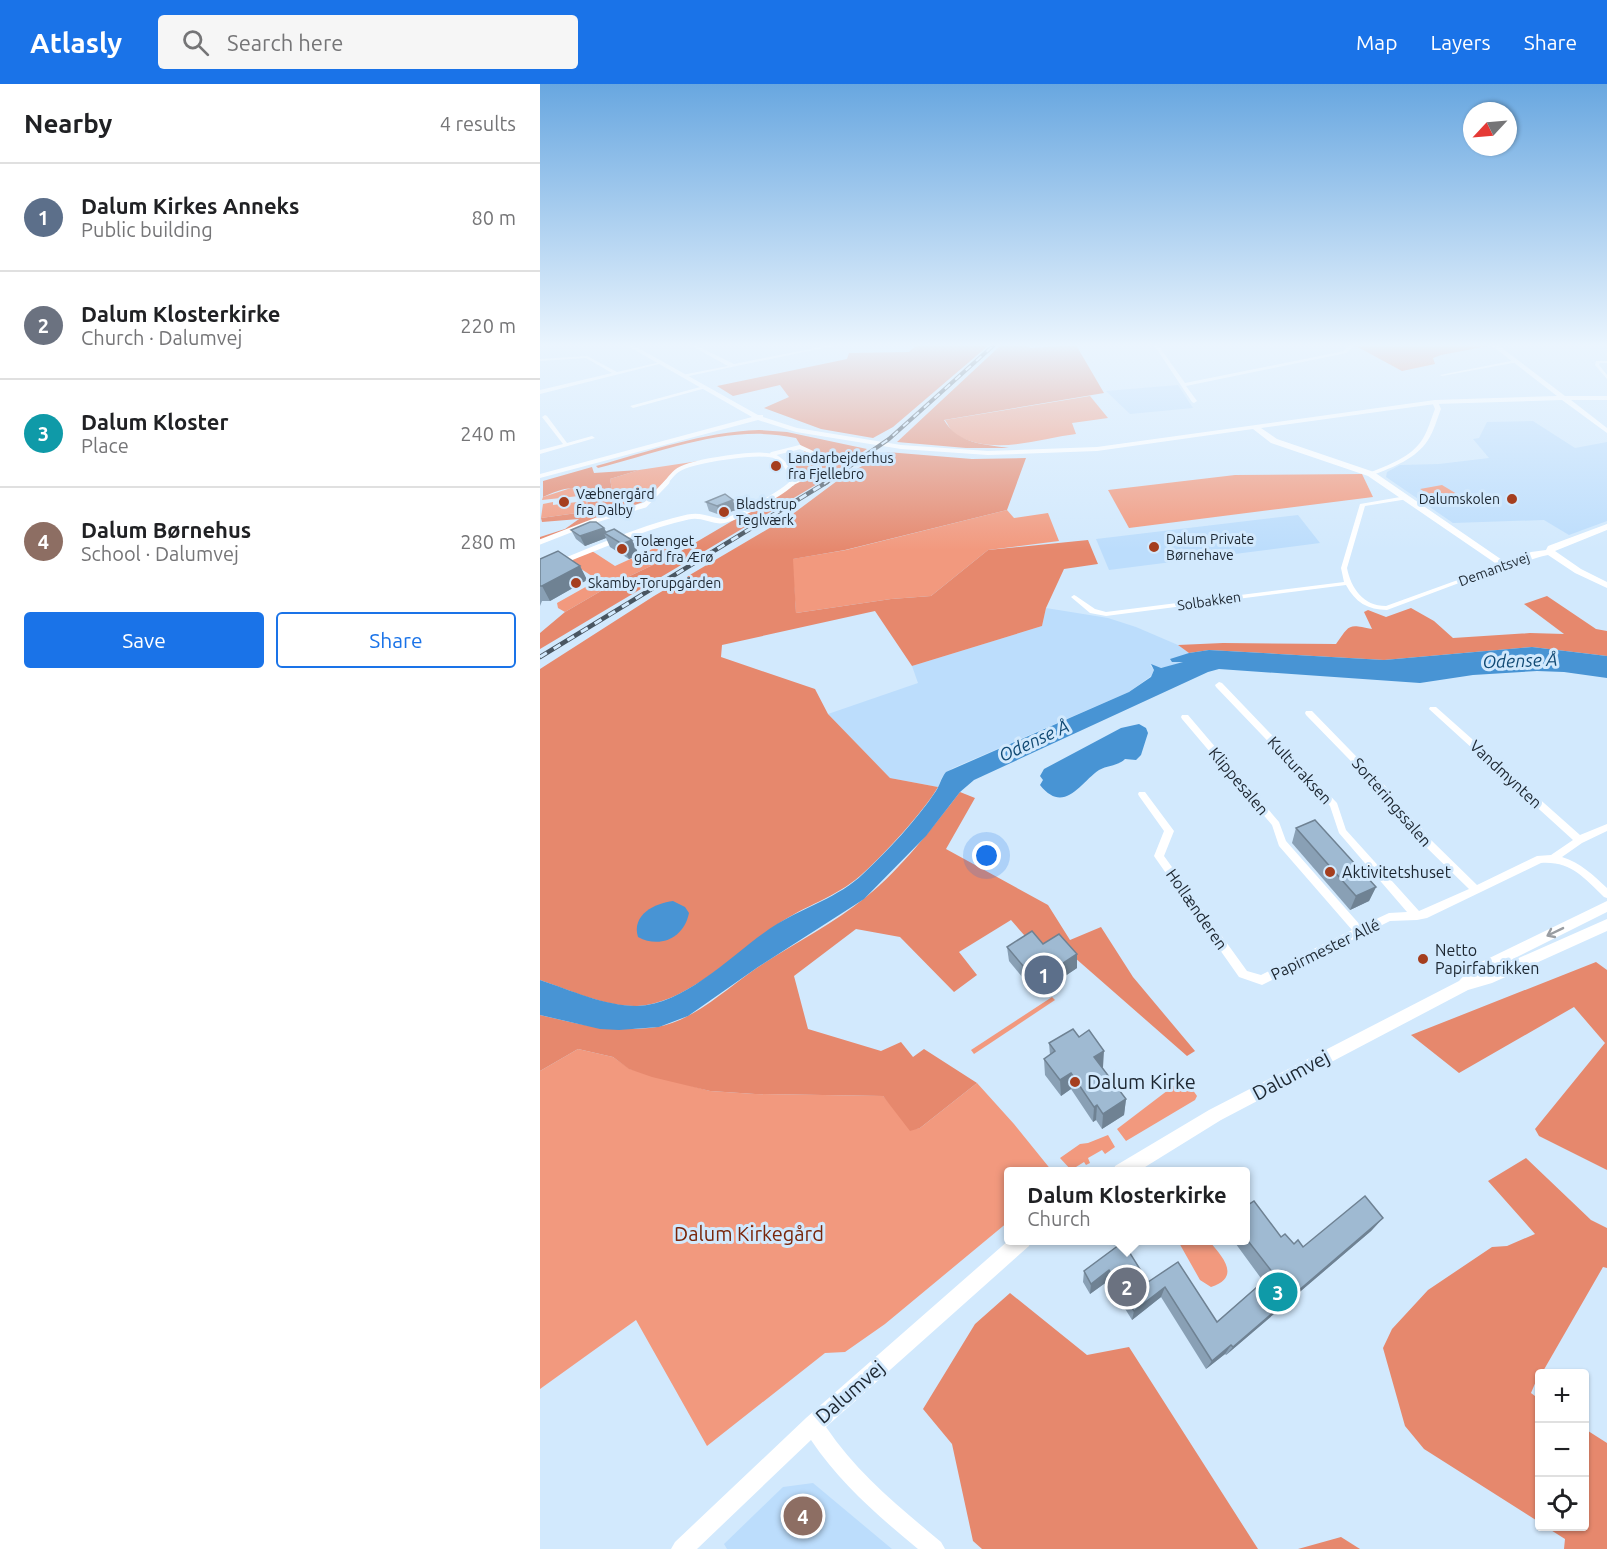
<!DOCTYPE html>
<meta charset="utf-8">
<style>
body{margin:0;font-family:Ubuntu,sans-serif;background:#f6f6f6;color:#202124}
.controls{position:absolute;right:18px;bottom:18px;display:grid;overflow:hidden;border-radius:6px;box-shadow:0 2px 4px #0004}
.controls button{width:54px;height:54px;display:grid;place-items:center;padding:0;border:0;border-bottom:2px solid #e0e0e0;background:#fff;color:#202124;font:30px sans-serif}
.compass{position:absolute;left:923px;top:18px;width:54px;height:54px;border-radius:50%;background:#fff;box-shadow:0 2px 4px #0004;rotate:244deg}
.you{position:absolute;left:447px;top:772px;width:21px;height:21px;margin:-15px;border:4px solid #fff;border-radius:50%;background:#1a73e8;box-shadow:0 0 0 9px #1a73e833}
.badge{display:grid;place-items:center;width:39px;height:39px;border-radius:50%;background:#1a73e8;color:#fff;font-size:20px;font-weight:700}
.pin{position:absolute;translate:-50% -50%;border:3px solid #fff;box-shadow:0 2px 6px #0006}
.popup{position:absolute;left:464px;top:1083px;width:246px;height:78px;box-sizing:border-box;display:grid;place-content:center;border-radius:6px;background:#fff;filter:drop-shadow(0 2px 4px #0005);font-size:20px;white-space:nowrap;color:#757577}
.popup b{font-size:22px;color:#202124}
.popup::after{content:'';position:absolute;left:50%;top:100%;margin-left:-12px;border:12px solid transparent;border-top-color:#fff}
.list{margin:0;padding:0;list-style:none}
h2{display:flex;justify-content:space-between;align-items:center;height:78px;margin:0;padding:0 24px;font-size:26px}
h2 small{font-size:20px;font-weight:400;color:#757577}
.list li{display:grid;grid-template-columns:39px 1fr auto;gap:18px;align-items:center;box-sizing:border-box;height:108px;padding:0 24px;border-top:2px solid #e0e0e0}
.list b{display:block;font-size:22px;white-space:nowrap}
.list p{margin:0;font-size:20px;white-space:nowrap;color:#757577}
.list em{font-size:20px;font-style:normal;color:#757577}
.actions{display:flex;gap:12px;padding:18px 24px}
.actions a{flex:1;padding:14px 0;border:2px solid #1a73e8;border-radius:6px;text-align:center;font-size:21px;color:#1a73e8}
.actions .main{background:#1a73e8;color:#fff}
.icon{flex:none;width:33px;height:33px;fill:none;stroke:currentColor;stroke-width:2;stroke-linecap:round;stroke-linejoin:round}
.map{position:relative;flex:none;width:1067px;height:1465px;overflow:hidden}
header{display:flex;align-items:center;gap:36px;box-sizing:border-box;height:84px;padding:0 30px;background:#1a73e8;color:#fff}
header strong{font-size:28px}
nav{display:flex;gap:33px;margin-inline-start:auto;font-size:21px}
.search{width:420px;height:54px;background:#f6f6f6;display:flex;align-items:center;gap:15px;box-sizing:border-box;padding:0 21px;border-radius:6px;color:#757577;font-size:22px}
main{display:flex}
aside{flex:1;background:#fff}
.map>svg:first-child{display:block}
</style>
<header>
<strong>Atlasly</strong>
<div class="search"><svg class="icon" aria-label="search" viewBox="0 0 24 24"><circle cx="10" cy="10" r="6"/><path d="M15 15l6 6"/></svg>Search here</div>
<nav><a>Map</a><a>Layers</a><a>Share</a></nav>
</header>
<main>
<aside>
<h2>Nearby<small>4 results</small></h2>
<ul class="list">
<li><span class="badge" style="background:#5c6f8a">1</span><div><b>Dalum Kirkes Anneks</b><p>Public building</p></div><em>80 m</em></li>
<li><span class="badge" style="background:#6b7280">2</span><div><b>Dalum Klosterkirke</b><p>Church · Dalumvej</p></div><em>220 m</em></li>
<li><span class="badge" style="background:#0f9aa8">3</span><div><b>Dalum Kloster</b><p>Place</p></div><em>240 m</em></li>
<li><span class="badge" style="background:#8d6e63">4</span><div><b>Dalum Børnehus</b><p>School · Dalumvej</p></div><em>280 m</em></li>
</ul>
<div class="actions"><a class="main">Save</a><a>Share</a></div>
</aside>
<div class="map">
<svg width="1067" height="1465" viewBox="0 0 1067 1465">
<rect width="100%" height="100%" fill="#d2e9fd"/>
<!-- built -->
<g fill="#bcddfc">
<polygon points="638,301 653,324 590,330 566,307"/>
<polygon points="993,337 1035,364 1067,358 1067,437 1029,451 1004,436 913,439 846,393 847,388 860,381 899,380 949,374 933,355 939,354 947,338"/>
<polygon points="758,431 780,459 569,486 556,455"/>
<polygon points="506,524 568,534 596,543 638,561 649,569 634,578 641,577 643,579 620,584 610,581 614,586 611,592 589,608 413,684 402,693 398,703 350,694 288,630 378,599 372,582 502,542"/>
<polygon points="273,1399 352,1465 187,1465 184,1460 243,1403"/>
</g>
<!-- green -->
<g fill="#f2997e">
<polygon points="814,261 947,261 948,262 901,271 893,274 895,280 862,287"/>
<path d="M550,312l18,22 -36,5 4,11c-40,5 -81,22 -120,1 -5,-3 -8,-11 -11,-15z"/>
<polygon points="172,375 139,384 108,416 75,421 70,395 99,386"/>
<polygon points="822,390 833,413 589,444 568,406 695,391"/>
<polygon points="902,401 917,410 910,413 912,415 902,418 880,405"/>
<polygon points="31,404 46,408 47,424 37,429 1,434 3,420 13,418 13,421 21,420 22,423 29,422 29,419 45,417 45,413 39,412 2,416 3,413"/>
<polygon points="467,426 474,434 508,429 519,457 448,466 391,512 351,515 256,529 252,475 306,466"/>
<polygon points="121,461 136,470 73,500 25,528 18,524 17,519 58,496 29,477 52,467 75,482"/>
<polygon points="512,913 515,916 434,970 431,966"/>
<polygon points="38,965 73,973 90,985 170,1007 215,1010 343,1012 373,1045 380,1044 437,999 474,1040 512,1087 468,1088 468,1138 345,1240 305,1268 285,1269 167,1362 96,1236 0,1305 0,987"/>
<polygon points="640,997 647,1004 650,1002 657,1012 655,1016 586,1057 577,1045"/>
<polygon points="568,1051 575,1063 565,1070 562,1066 548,1074 550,1079 546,1081 544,1078 536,1083 538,1087 532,1087 520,1074 540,1060 548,1059"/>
<path d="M638,1157h31c13,15 33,36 2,46l-11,-7z"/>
</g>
<!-- forest -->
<g fill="#e6886d">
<polygon points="377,261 449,261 353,343 333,354 281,345 224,324 249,313 240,301 193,312 177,302 307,275 309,269 369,268"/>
<path d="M461,261h24l6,3 45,-3 28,48 -160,27c14,24 39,24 65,28h-43l-69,-6z"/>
<path d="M219,346l28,2 80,17 -48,34 -279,166v-16l25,-21 48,-28 63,-30 119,-70 -8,-22 21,-5 -12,-19c-66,-15 -134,14 -198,30l-2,-2c54,-15 107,-34 163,-36z"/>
<path d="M347,368l85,7 54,-1 -19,52 -162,40 -52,9 3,54 95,-14 40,-3 57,-46 100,-10 10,24 -34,5 -18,39 -4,18 -130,40 -37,-55 -153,34 -1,12 94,32 13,25 62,64 48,9c-13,23 -57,71 -78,89 -24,21 -56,30 -82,48 -40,27 -91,80 -141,82 -32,1 -67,-16 -97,-26v-311l114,-73 136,-80 51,-38z"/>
<path d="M52,383l2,6 45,-3 -29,9 5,26 33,-5 -108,41v-4l25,-8 14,-10 -37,3 -1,-4 36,-5 10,-5 1,-13c-12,-13 -31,-4 -45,2v-16z"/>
<path d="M1007,512l49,33 11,2v25l-75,-9 -148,13 -175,-10 -20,3 -11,-8 45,-2 113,1c14,-20 12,-20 36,-15l-8,-17 4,-2 18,7 25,-9 23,13 19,17 77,-5 34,1 -40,-30z"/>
<path d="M420,708l15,6 -29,51 102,56 22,35 31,-13 32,50 62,74 -8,5 -129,-113c-27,5 -30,-4 -47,-23l-52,32 18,23 -23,17 -54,-55 -44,-8 -62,47 14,53 73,22 20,-9 12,15 11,-8 53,34 -57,45 -10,3 -27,-35 -128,-2 -45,-3 -58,-14 -23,-8 -16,-12 -35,-8 -38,22v-56c41,10 74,18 117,12 35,-6 66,-35 94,-55 37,-26 80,-46 115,-75 36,-29 66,-69 94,-105z"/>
<polygon points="1056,878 1067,886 1067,1086 999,1052 995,1045 1065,959 1034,923 919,989 871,951"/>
<polygon points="986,1074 1051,1136 1067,1144 1067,1184 1063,1183 1002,1289 999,1290 991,1309 999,1315 999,1438 884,1365 865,1342 843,1264 852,1245 888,1206 952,1163 967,1162 995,1150 948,1097"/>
<polygon points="470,1209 547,1271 589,1263 718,1465 442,1465 433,1457 412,1360 383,1325 435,1240"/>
<polygon points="1045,1345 1067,1359 1067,1465 1024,1465 1025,1455 1006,1443 1044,1442"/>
<polygon points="801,1453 820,1465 758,1465"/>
</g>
<!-- water -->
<g fill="#4894d4">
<path d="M992,563l75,9v22l-43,-6 -27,-1 -64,4 -53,8 -201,-14 -11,3 -234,108 -14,12 -34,44 -62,63 -106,68 -70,49 -29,11 -40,3 -19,-1 -60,-14v-35c30,10 65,26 97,26 52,-2 98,-56 140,-82 28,-17 62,-27 86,-50 26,-25 53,-53 73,-83 4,-6 5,-13 10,-19l183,-80 22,-15 3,-7 -3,-6 10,4 22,-6h-11l-2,-3 19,-6 20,-3 175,10z"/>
<path d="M599,640l7,4 2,5 -7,22 -5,5 -11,-1c-7,7 -17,6 -26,11 -19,13 -35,45 -59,15l3,-5 -3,-4 4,-7 77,-41z"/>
<path d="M133,817l12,6 4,6c-5,25 -29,36 -51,24 -7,-22 17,-34 35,-36z"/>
</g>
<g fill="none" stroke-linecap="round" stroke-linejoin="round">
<!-- pedestrian-far1 -->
<g stroke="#fff" stroke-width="4">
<polyline points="232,370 260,363 273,369 281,386 253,399"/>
<path d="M125,400c4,-5 8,-11 13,-14 14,-9 83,-20 98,-13 10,5 15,17 16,27"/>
</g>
<!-- pedestrian -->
<g stroke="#fff" stroke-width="5">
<polyline points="0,458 59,435 105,421 127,398"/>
<path d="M21,478c42,-17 83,-35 127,-45 14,-3 20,3 32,4 14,0 64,-29 73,-39"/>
</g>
<!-- minor -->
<g fill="#fff" fill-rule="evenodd">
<polygon points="150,261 155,261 194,280 290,261 293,262 144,293 142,292 142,291 188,282"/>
<polygon points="614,261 618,261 645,299 804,267 807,264 805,261 809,261 812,264 806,269 646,302 657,317 654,319 652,318"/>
<polygon points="47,272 77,288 121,278 123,279 0,310 0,306 72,289 46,274 0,277 0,275"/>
<polygon points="976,276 978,277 978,278 902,292 900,291"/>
<polygon points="1056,277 1067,277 1067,279 1060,279 1059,281 1067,291 1067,295 1055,281"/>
<polygon points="164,302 166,303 166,304 93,324 90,322"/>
<path d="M895,316l3,2 3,7c-4,10 -7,22 -13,31 -12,19 -35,27 -55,35h-4v-2c19,-8 41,-15 53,-33 6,-9 9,-21 13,-31l-3,-7z"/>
<polygon points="5,331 7,332 27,359 52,352 55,354 0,370 0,366 23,360 2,333"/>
<path d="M866,412l2,1v2l-43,7 -18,62c4,20 16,38 39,38l116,-42h4l1,1 -120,45c-19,0 -32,-8 -41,-25l-240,31 -16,-3 -19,-16 3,-2 2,1 19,13 11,3 238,-30 -3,-14 19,-64z"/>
<path d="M679,598l3,1 115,120 9,27 73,81 50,-22 -45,-44 -10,-14 -23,-24 -10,-15 -75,-77 -1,-2 1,-2h6l75,77 10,14 23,24 10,13 47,46 60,-29 14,-1 22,-15 -144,-131 1,-2h6l144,128 27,-11v7l-25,12 -20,14c19,6 31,18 45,31v10l-3,-1c-20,-19 -33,-36 -63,-34l-114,55 -10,2 -27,1 -128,64 -23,-8 -83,-118 -2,-3 10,-25 -25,-35 -1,-2 1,-2h6l29,39 -10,25 83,115 14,4 91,-45 -73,-84 -7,-21 -90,-106 -1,-2 1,-2h6l91,107 7,19 75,85 28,-13 18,-1 -68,-79 -9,-27 -114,-119 -1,-2z"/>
</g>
<!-- tertiary -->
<g fill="#fff" fill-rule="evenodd">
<path d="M86,261h7l125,70h5v2l34,11 104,17 87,6 109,-4 338,-47 122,-4 -66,-51h7l67,51h42v4h-36l36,28v5l-45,-33 -127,4 -174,24 16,11 97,33 131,90 26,-10 15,-2 2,-4 59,-22v6l-52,21 26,18 26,13v6l-32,-15 -27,-18c-15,2 -32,13 -47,12l-133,-91 -97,-33 -18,-14 -156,22 -109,4 -87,-6 -105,-17 -38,-12 -218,58v-4l212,-57z"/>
<polygon points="1067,817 1067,828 945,889 1067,835 1067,847 952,899 928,906 681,1036 597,1088 573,1088 575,1082 669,1026 919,897 933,882"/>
<path d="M469,1156h22l-2,6 -203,181c31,46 73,80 115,115l4,7h-27c-40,-33 -78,-66 -107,-109l-114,109h-26l4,-7 131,-124z"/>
</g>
<!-- rail-far1 casing -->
<g stroke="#495662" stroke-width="4">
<polyline id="rail-far1" points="284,400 349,355 454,261"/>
</g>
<!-- rail casing -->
<g stroke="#495662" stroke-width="4.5">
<polyline id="rail" points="0,573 287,398"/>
</g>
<!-- rail-far1 -->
<use href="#rail-far1" stroke="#d2e9fd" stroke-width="2" stroke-dasharray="7" stroke-linecap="butt"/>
<!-- rail -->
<use href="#rail" stroke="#d2e9fd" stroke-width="3" stroke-dasharray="8" stroke-linecap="butt"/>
</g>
<!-- wall -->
<g fill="#89a0b5">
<polygon points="166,418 196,426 180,431 169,427"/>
<polygon points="64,444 66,448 92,456 99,471 89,475 70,463 66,454 45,462 36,455 31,446"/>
<polygon points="0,475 40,482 47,496 10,517 2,517 0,522"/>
<polygon points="756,744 836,803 829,817 810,826 752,759"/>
<polygon points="503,860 537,884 497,911 469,877 467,863"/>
<polygon points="509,959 563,983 562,984 586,1015 584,1031 562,1045 556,1036 553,1038 531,1005 521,1012 505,991 504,975 510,971"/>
<polygon points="705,1123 741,1153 754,1160 763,1163 843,1134 831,1147 686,1271 685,1270 666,1285 621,1213 592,1236 568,1197 550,1210 543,1198 544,1187 583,1158 608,1198 638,1178 677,1238 723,1197 693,1156 705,1156"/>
</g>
<!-- shaded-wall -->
<g fill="#6f8293">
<polygon points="193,416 196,426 180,431 177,422"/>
<polygon points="64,444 68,451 64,449 66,454 45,462 40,452"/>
<polygon points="92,456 99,471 89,475 82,460"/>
<polygon points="40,482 47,496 10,517 2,502"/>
<polygon points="836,803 829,817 810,826 816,812"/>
<polygon points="537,870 537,884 497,911 496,897"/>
<polygon points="564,967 563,983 553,989 554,973"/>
<polygon points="531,989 531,1005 521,1012 520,996"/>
<polygon points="586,1015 584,1031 562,1045 563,1030"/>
<polygon points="557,1021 556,1036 553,1038 554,1023"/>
<polygon points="843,1134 831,1147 686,1271 693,1263"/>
<polygon points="569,1186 568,1197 550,1210 551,1200"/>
<polygon points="625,1203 621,1213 592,1236 594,1227"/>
<polygon points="691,1261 685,1270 666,1285 672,1277"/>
</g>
<!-- building -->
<g fill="#9fbad2" stroke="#6f8293" stroke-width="1.5">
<polygon points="185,410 193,416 177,422 166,418"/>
<polygon points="50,438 56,438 64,444 40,452 31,446"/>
<polygon points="74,445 92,456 82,460 64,449"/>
<polygon points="18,467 40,482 2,502 0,502 0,475"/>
<polygon points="775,736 836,803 816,812 756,744"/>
<polygon points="492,847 503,860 519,850 537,870 496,897 467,863"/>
<polygon points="533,945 539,953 549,946 564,967 554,973 586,1015 563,1030 557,1021 554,1023 531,989 520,996 504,975 515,967 509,959"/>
<polygon points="825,1112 843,1134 693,1263 691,1261 672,1277 625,1203 594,1227 569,1186 551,1200 544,1187 583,1158 608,1198 638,1178 677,1238 733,1189 705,1153 705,1123 714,1117 741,1153 745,1150 754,1160 758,1156 763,1163"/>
</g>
<!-- one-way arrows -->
<defs><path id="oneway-shaft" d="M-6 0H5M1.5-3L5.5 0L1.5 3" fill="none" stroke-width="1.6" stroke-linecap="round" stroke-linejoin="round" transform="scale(1.5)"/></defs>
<use stroke="#999da2" href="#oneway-shaft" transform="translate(1015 848) rotate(154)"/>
<!-- sky -->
<linearGradient id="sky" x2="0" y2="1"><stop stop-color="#68a7e0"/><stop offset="0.56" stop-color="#ebf5fe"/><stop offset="1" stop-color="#ebf5fe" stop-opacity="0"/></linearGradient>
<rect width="1067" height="466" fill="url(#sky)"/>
<!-- markers -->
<g fill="#a53e1e" stroke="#d2e9fd" stroke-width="2">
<circle cx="236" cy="382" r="6"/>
<circle cx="972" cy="415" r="6"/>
<circle cx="24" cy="418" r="6"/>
<circle cx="184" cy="428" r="6"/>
<circle cx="614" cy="463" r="6"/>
<circle cx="82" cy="465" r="6"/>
<circle cx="36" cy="499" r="6"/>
<circle cx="790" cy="788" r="6"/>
<circle cx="883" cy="875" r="6"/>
<circle cx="535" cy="998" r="6"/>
</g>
<g text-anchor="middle" stroke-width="6" stroke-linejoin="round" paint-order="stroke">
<!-- far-poi labels -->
<g font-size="14" fill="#1c2630" stroke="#d2e9fd" text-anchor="start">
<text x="248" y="379">Landarbejderhus<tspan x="248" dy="16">fra Fjellebro</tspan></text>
<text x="36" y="415">Væbnergård<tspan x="36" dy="16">fra Dalby</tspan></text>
<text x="960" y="420" text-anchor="end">Dalumskolen</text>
<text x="196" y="425">Bladstrup<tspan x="196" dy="16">Teglværk</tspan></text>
<text x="626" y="460">Dalum Private<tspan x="626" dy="16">Børnehave</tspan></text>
<text x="94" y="462">Tolænget<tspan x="94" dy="16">gård fra Ærø</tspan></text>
<text x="48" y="504">Skamby-Torupgården</text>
</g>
<!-- far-street labels -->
<g font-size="14" fill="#1c2630" stroke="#d2e9fd">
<text transform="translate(954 485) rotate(-20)" y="5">Demantsvej</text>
<text transform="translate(669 517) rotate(-8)" y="5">Solbakken</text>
</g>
<!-- street labels -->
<g font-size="16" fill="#1c2630" stroke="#d2e9fd">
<text transform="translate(760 686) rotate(47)" y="6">Kulturaksen</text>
<text transform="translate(966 690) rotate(43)" y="6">Vandmynten</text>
<text transform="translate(699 697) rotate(50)" y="6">Klippesalen</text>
<text transform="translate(852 718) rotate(49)" y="6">Sorteringssalen</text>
<text transform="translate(657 825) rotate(55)" y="6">Hollænderen</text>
<text transform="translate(785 865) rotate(-26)" y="6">Papirmester Allé</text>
</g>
<!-- poi labels -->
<g font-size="16" fill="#1c2630" stroke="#d2e9fd" text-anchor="start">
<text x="802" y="794">Aktivitetshuset</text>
<text x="895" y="872">Netto<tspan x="895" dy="18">Papirfabrikken</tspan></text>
</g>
<!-- water labels -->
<g font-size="18" font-style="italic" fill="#114a74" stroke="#d2e9fd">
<text transform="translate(980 577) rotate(-2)" y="6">Odense Å</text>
<text transform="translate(494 657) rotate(-25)" y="6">Odense Å</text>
</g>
<!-- near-street labels -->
<g font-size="20" fill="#1c2630" stroke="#d2e9fd">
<text transform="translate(751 991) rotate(-28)" y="7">Dalumvej</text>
<text transform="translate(310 1308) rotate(-41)" y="7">Dalumvej</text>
</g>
<!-- near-poi labels -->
<g font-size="20" fill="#1c2630" stroke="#d2e9fd" text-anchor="start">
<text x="547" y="1005">Dalum Kirke</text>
</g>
<!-- near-park labels -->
<g font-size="20" fill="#782509" stroke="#d2e9fd">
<text x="209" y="1157">Dalum Kirkegård</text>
</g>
</g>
</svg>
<div class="controls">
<button>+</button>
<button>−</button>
<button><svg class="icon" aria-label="locate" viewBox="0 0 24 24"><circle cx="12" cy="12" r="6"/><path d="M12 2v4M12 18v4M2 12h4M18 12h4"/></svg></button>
</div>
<svg class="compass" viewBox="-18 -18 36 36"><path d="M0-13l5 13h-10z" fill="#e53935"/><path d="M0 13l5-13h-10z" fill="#757577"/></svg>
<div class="you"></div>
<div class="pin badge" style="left:504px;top:891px;background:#5c6f8a">1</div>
<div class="pin badge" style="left:587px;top:1203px;background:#6b7280">2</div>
<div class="popup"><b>Dalum Klosterkirke</b>Church</div>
<div class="pin badge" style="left:738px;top:1208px;background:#0f9aa8">3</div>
<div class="pin badge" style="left:263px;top:1432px;background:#8d6e63">4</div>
</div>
</main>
